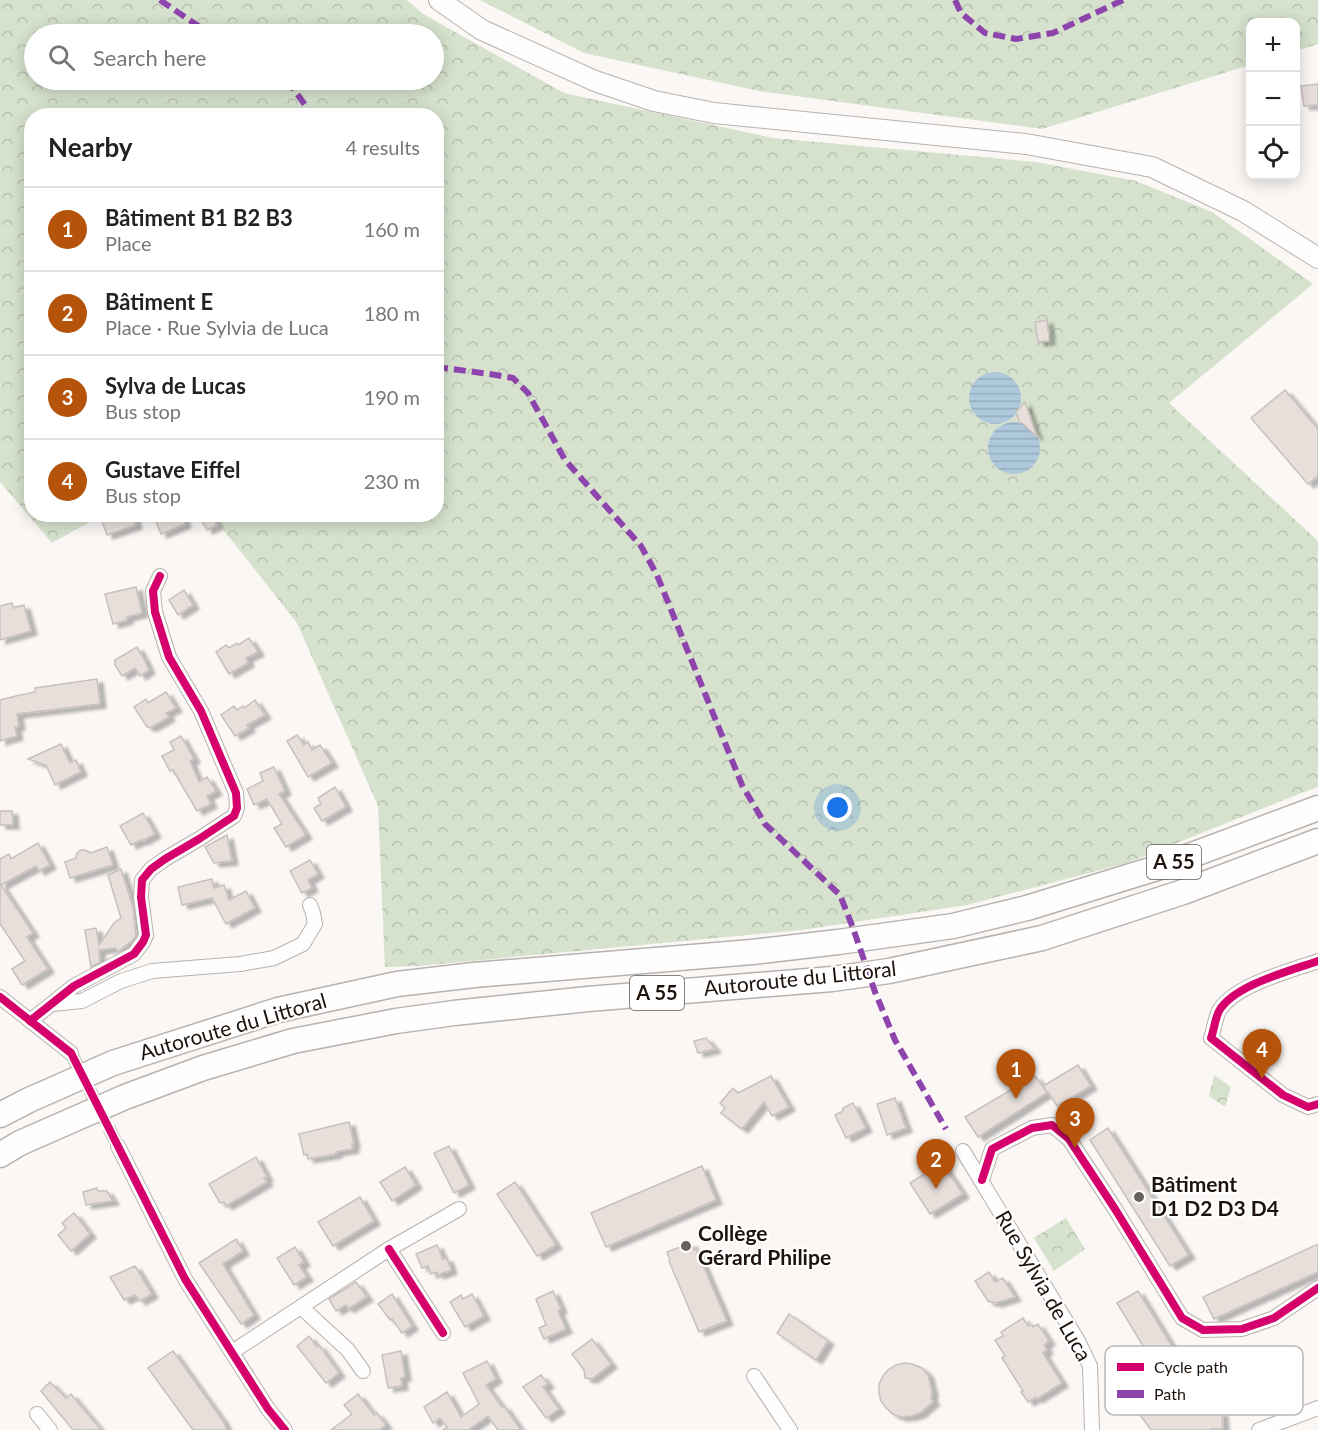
<!DOCTYPE html>
<meta charset="utf-8">
<style>
body{margin:0;font-family:Lato,sans-serif;background:#f2f2f2;color:#222}
.controls{position:absolute;right:18px;top:18px;display:grid;overflow:hidden;border-radius:12px;box-shadow:0 3px 15px #0003}
.controls button{width:54px;height:54px;display:grid;place-items:center;padding:0;border:0;border-bottom:2px solid #e0e0e0;background:#fff;color:#222;font:30px sans-serif}
.you{position:absolute;left:838px;top:808px;width:21px;height:21px;margin:-15px;border:4px solid #fff;border-radius:50%;background:#1a73e8;box-shadow:0 0 0 9px #1a73e833}
.badge{display:grid;place-items:center;width:39px;height:39px;border-radius:50%;background:#b45309;color:#fff;font-size:20px;font-weight:700}
.pin{position:absolute;translate:-50% -50px;filter:drop-shadow(0 2px 3px #0008)}
.pin::after{content:'';position:absolute;top:32px;width:21px;height:18px;background:inherit;clip-path:polygon(0 0,100% 0,50% 100%)}
.list{margin:0;padding:0;list-style:none}
h2{display:flex;justify-content:space-between;align-items:center;height:78px;margin:0;padding:0 24px;font-size:26px}
h2 small{font-size:20px;font-weight:400;color:#767676}
.list li{display:grid;grid-template-columns:39px 1fr auto;gap:18px;align-items:center;box-sizing:border-box;height:84px;padding:0 24px;border-top:2px solid #e0e0e0}
.list b{display:block;font-size:22px;white-space:nowrap}
.list p{margin:0;font-size:20px;white-space:nowrap;color:#767676}
.list em{font-size:20px;font-style:normal;color:#767676}
.icon{flex:none;width:33px;height:33px;fill:none;stroke:currentColor;stroke-width:2;stroke-linecap:round;stroke-linejoin:round}
.map{position:relative;flex:none;width:1318px;height:1430px;overflow:hidden}
.search{position:absolute;background:#fff;box-shadow:0 3px 15px #0003;left:24px;top:24px;width:420px;height:66px;display:flex;align-items:center;gap:15px;box-sizing:border-box;padding:0 21px;border-radius:33px;color:#767676;font-size:22px}
.panel{position:absolute;background:#fff;box-shadow:0 3px 15px #0003;left:24px;top:108px;width:420px;height:414px;border-radius:24px}
.map>svg:first-child{display:block}
</style>
<div class="map">
<svg width="1318" height="1430" viewBox="0 0 1318 1430">
<defs>
<pattern id="forest-crowns" width="20" height="18" patternUnits="userSpaceOnUse" patternTransform="scale(1.5)"><rect width="20" height="18" fill="#d6e2cd"/><path d="M2 6a3 3 0 1 1 6 0M12 15a3 3 0 1 1 6 0" fill="none" stroke="#b7c1af"/></pattern>
<pattern id="water-rules" width="6" height="5" patternUnits="userSpaceOnUse" patternTransform="scale(1.5)"><rect width="6" height="5" fill="#aec9dc"/><path d="M0 2.5h6" fill="none" stroke="#95acbc"/></pattern>
<filter id="shadow"><feDropShadow dx="6" dy="4" stdDeviation="1.5" flood-color="#0004"/></filter>
</defs>
<rect width="100%" height="100%" fill="#faf7f5"/>
<!-- forest -->
<g fill="url(#forest-crowns)" fill-rule="evenodd">
<path d="M0,0h407l16,14 141,79 209,45 263,24 100,19 76,31 101,72 -144,119 149,138v246l-32,12 -159,64 -160,42 -165,25 -384,36 -33,1 -7,-161 -81,-183 -79,-100 -5,-8 223,-1v-398h-404v398l70,1 -50,28 -52,-61zM34,34h400v46h-400z"/>
<polygon points="480,0 1318,0 1318,44 1296,51 1296,22 1250,22 1250,65 1042,129 759,91 584,53"/>
<polygon points="1214,1075 1231,1087 1225,1107 1209,1096"/>
<polygon points="1066,1218 1085,1249 1054,1271 1034,1238"/>
</g>
<!-- water -->
<g fill="url(#water-rules)">
<circle cx="995" cy="398" r="26"/>
<circle cx="1014" cy="448" r="26"/>
</g>
<!-- building -->
<g fill="#e8dfdb" stroke="#c8c0bd" stroke-width="1.5" filter="url(#shadow)">
<polygon points="1318,84 1318,105 1304,106 1301,86"/>
<polygon points="1047,320 1048,330 1049,330 1049,341 1038,342 1035,322"/>
<polygon points="1285,390 1318,429 1318,476 1308,484 1251,418"/>
<polygon points="1025,402 1037,437 1022,423 1020,423 1016,412"/>
<polygon points="122,514 133,514 136,525 107,535 102,521"/>
<polygon points="153,514 182,514 185,524 161,534"/>
<polygon points="198,514 211,514 217,525 207,530"/>
<polygon points="136,587 142,613 127,617 127,620 113,624 105,594"/>
<polygon points="184,590 193,605 178,615 169,600"/>
<polygon points="12,603 13,608 24,605 31,631 0,640 0,606"/>
<polygon points="249,638 258,652 246,658 248,663 229,674 216,652 226,645 229,648 237,643 238,645"/>
<polygon points="137,647 144,659 149,670 140,676 135,668 122,676 115,665 115,660"/>
<polygon points="97,679 100,704 17,714 19,726 15,727 17,736 0,741 0,700 16,696 35,692 35,688"/>
<polygon points="166,692 176,708 166,713 169,717 152,727 147,727 134,707 146,699 148,703"/>
<polygon points="255,700 265,715 247,725 249,728 235,736 221,715 234,706 237,710 243,706 244,708"/>
<polygon points="297,735 304,745 308,742 312,750 320,745 332,763 308,777 287,741"/>
<polygon points="181,736 194,759 190,761 199,782 207,777 216,791 207,796 211,804 197,811 173,770 170,771 162,756 174,750 170,742"/>
<polygon points="61,744 70,763 76,760 81,772 55,785 46,765 28,759"/>
<polygon points="274,767 285,791 279,794 306,835 286,847 274,828 282,824 267,799 254,805 247,789 263,781 260,773"/>
<polygon points="335,787 346,807 322,821 314,808 321,804 318,798"/>
<polygon points="0,811 12,811 13,825 0,825"/>
<polygon points="143,813 155,834 142,841 141,840 131,845 120,826"/>
<polygon points="227,835 232,861 214,863 205,847"/>
<polygon points="38,843 50,865 39,871 36,866 1,885 33,933 27,937 48,969 22,985 12,969 25,961 0,924 0,859 9,854 11,859"/>
<polygon points="107,847 113,865 70,878 65,862 76,858 77,853 81,850 85,850 91,853"/>
<polygon points="310,860 318,874 308,880 312,888 302,893 290,871"/>
<polygon points="121,869 133,907 136,936 133,940 119,951 115,948 99,950 100,962 91,967 85,930 96,928 99,945 114,923 121,918 108,875"/>
<polygon points="212,879 214,888 224,885 229,900 246,891 255,908 226,924 212,898 182,905 178,887"/>
<polygon points="706,1038 715,1049 698,1053 694,1041"/>
<polygon points="1078,1065 1091,1086 1057,1106 1048,1092 978,1137 965,1117 1035,1076 1047,1092 1043,1086"/>
<polygon points="771,1076 789,1107 772,1116 764,1102 742,1129 721,1113 725,1108 720,1103 733,1088 738,1093"/>
<polygon points="895,1098 906,1128 887,1135 877,1104"/>
<polygon points="853,1103 866,1128 846,1138 835,1115 843,1111 843,1108"/>
<polygon points="349,1122 354,1144 352,1144 353,1149 336,1152 336,1154 308,1159 307,1154 304,1155 299,1134"/>
<polygon points="1108,1128 1189,1255 1170,1266 1090,1140"/>
<polygon points="449,1146 469,1185 454,1193 434,1153"/>
<polygon points="256,1157 267,1177 264,1178 267,1182 226,1206 224,1202 220,1203 209,1184"/>
<polygon points="942,1163 963,1194 930,1214 910,1183"/>
<polygon points="702,1166 716,1200 606,1247 591,1213"/>
<polygon points="405,1167 416,1185 392,1201 380,1182"/>
<polygon points="515,1182 556,1245 537,1256 497,1194"/>
<polygon points="97,1188 98,1191 107,1191 113,1201 86,1205 83,1192"/>
<polygon points="360,1197 374,1221 333,1246 318,1222"/>
<polygon points="74,1213 90,1234 71,1251 58,1235 66,1228 62,1223"/>
<polygon points="236,1239 243,1251 223,1264 254,1315 241,1324 199,1263"/>
<polygon points="691,1243 694,1250 696,1249 727,1321 699,1332 669,1261 670,1260 667,1252"/>
<polygon points="1318,1244 1318,1272 1214,1319 1203,1297"/>
<polygon points="437,1245 443,1259 447,1258 451,1270 438,1275 437,1272 431,1274 428,1266 422,1268 416,1254"/>
<polygon points="295,1247 304,1262 299,1265 307,1277 294,1285 277,1258"/>
<polygon points="135,1266 152,1294 140,1301 135,1295 124,1300 110,1277"/>
<polygon points="989,1272 995,1282 1003,1278 1015,1297 996,1303 988,1301 975,1281"/>
<polygon points="356,1282 367,1297 348,1309 346,1305 336,1311 329,1299"/>
<polygon points="553,1291 561,1309 558,1311 566,1329 544,1339 539,1328 546,1325 536,1299"/>
<polygon points="1138,1291 1178,1356 1157,1369 1117,1303"/>
<polygon points="392,1294 412,1326 402,1333 392,1319 390,1320 378,1304"/>
<polygon points="472,1294 484,1316 465,1327 450,1302 461,1295 463,1299"/>
<polygon points="789,1314 828,1341 816,1360 777,1333"/>
<polygon points="1023,1318 1028,1326 1032,1325 1033,1327 1038,1324 1049,1341 1044,1345 1047,1350 1043,1353 1062,1383 1037,1399 1036,1397 1028,1402 1021,1392 1023,1391 1002,1358 1005,1356 995,1340 1003,1336 1001,1332"/>
<polygon points="309,1336 317,1347 319,1345 339,1373 326,1383 297,1346"/>
<polygon points="592,1339 611,1364 592,1379 585,1378 584,1370 572,1354"/>
<polygon points="173,1351 223,1421 227,1430 193,1430 148,1368"/>
<polygon points="401,1351 405,1377 401,1378 402,1386 388,1388 382,1355"/>
<polygon points="487,1361 496,1379 486,1385 502,1407 504,1406 521,1430 498,1430 488,1416 468,1430 443,1430 447,1427 440,1418 433,1423 424,1407 447,1392 461,1417 479,1404 463,1373"/>
<polygon points="904,1363 912,1364 922,1368 928,1375 932,1392 931,1399 934,1401 920,1413 912,1416 901,1417 893,1414 886,1408 881,1401 879,1393 879,1384 883,1376 888,1370 896,1365"/>
<polygon points="541,1375 548,1384 543,1387 559,1409 546,1418 523,1387"/>
<polygon points="50,1382 66,1398 71,1394 101,1430 73,1430 41,1391"/>
<polygon points="1152,1387 1170,1413 1222,1412 1223,1429 1211,1429 1211,1430 1151,1430 1125,1394 1139,1389 1142,1394"/>
<polygon points="358,1394 374,1415 377,1413 386,1425 379,1430 331,1430 352,1414 344,1405"/>
</g>
<g fill="none" stroke-linecap="round" stroke-linejoin="round">
<!-- minor-tunnel -->
<polyline stroke="#d9d5d2" stroke-width="14" stroke-dasharray="14 7" stroke-linecap="butt" points="71,1053 118,1146"/>
<!-- minor casing -->
<g stroke="#b8b1ad" stroke-width="16">
<g id="minor">
<path d="M1318,961c-28,10 -84,24 -99,50 -4,8 -5,19 -8,27l72,57 25,12 10,-3"/>
<polyline points="0,997 71,1053"/>
<polyline points="52,1004 82,1001 121,981 152,971 240,964 274,958 303,944 315,924 313,913 310,905"/>
<polyline points="30,1021 74,986 134,954 143,942 146,935 141,897 142,880 151,869 165,859 199,839 234,816 237,808 236,793 201,711 169,657 155,612 153,591 160,576"/>
<polyline points="118,1146 185,1279 268,1409 285,1430"/>
<polyline points="963,1151 1078,1341 1090,1366 1092,1430"/>
<polyline points="982,1180 992,1149 1032,1128 1052,1125 1069,1139 1115,1209 1182,1318 1203,1330 1242,1329 1274,1318 1318,1288"/>
<polyline points="389,1249 443,1333"/>
<polyline points="301,1307 348,1350 363,1371"/>
<polyline points="232,1352 389,1249 459,1209"/>
<polyline points="754,1376 790,1430"/>
<polyline points="37,1414 50,1430"/>
<polyline points="1259,1430 1318,1408"/>
</g>
</g>
<!-- secondary casing -->
<g stroke="#b8b1ad" stroke-width="22">
<polyline id="secondary" points="439,0 482,30 595,81 654,101 714,113 1026,144 1152,167 1243,211 1318,258"/>
</g>
<!-- motorway casing -->
<g stroke="#b8b1ad" stroke-width="27">
<g id="motorway">
<polyline points="0,1115 29,1100 113,1063 278,1010 397,984 474,975 752,952 838,942 953,926 1027,908 1160,867 1318,808"/>
<polyline points="0,1155 20,1143 125,1097 203,1068 293,1041 396,1021 454,1013 588,999 832,979 889,971 1042,938 1183,892 1318,841"/>
</g>
</g>
<!-- minor -->
<use href="#minor" stroke="#fefefe" stroke-width="14"/>
<!-- secondary -->
<use href="#secondary" stroke="#fefefe" stroke-width="20"/>
<!-- motorway -->
<use href="#motorway" stroke="#fefefe" stroke-width="24"/>
<!-- quiet -->
<g stroke="#8e44ad" stroke-width="6" stroke-dasharray="12 6" stroke-linecap="butt">
<polyline points="160,0 210,34"/>
<polyline points="955,0 961,13 985,33 1016,39 1053,33 1123,0"/>
<polyline points="287,80 308,109 312,116"/>
<polyline points="436,367 490,374 513,378 528,393 565,460 641,546 657,575 742,785 765,824 840,895 853,928 875,992 895,1040 946,1129"/>
</g>
<!-- cycleway casing -->
<g stroke="#fff" stroke-width="11">
<g id="cycleway">
<path d="M1318,961c-28,10 -84,24 -99,50 -4,8 -5,19 -8,27l72,57 25,12 10,-3"/>
<polyline points="0,997 71,1053 185,1279 268,1409 285,1430"/>
<polyline points="30,1021 74,986 134,954 143,942 146,935 141,897 142,880 151,869 165,859 199,839 234,816 237,808 236,793 201,711 169,657 155,612 153,591 160,576"/>
<polyline points="982,1180 992,1149 1032,1128 1052,1125 1069,1139 1115,1209 1182,1318 1203,1330 1242,1329 1274,1318 1318,1288"/>
<polyline points="389,1249 443,1333"/>
</g>
</g>
<!-- cycleway -->
<use href="#cycleway" stroke="#d6006c" stroke-width="8"/>
</g>
<!-- markers -->
<g fill="#6a625e" stroke="#fff" stroke-width="2">
<circle cx="1139" cy="1197" r="6"/>
<circle cx="686" cy="1246" r="6"/>
</g>
<g text-anchor="middle" stroke-width="4.5" stroke-linejoin="round" paint-order="stroke">
<!-- shield labels -->
<g fill="#fff" stroke="#615955" stroke-width="1.5">
<rect x="1147" y="845" width="54" height="34" rx="4.5"/>
<rect x="630" y="976" width="54" height="34" rx="4.5"/>
</g>
<g font-size="20" font-weight="bold" fill="#1d120c">
<text x="1174" y="869">A 55</text>
<text x="657" y="1000">A 55</text>
</g>
<!-- street labels -->
<g font-size="21" fill="#1d120c" stroke="#fff">
<text transform="translate(800 979) rotate(-6)" y="7">Autoroute du Littoral</text>
<text transform="translate(233 1027) rotate(-16)" y="7">Autoroute du Littoral</text>
<text transform="translate(1043 1286) rotate(60)" y="7">Rue Sylvia de Luca</text>
</g>
<!-- poi labels -->
<g font-size="21" font-weight="bold" fill="#1d120c" stroke="#fff" text-anchor="start">
<text x="1151" y="1192">Bâtiment<tspan x="1151" dy="24">D1 D2 D3 D4</tspan></text>
<text x="698" y="1241">Collège<tspan x="698" dy="24">Gérard Philipe</tspan></text>
</g>
</g>
<!-- legend -->
<rect x="1105" y="1346" width="198" height="69" rx="9" fill="#fff" stroke="#bbb8b6" stroke-width="1.5"/>
<rect x="1117" y="1363" width="27" height="8" fill="#d6006c"/>
<rect x="1117" y="1390" width="27" height="8" fill="#8e44ad"/>
<g font-size="16" fill="#1d120c">
<text x="1154" y="1373">Cycle path</text>
<text x="1154" y="1400">Path</text>
</g>
</svg>
<div class="controls">
<button>+</button>
<button>−</button>
<button><svg class="icon" aria-label="locate" viewBox="0 0 24 24"><circle cx="12" cy="12" r="6"/><path d="M12 2v4M12 18v4M2 12h4M18 12h4"/></svg></button>
</div>
<div class="you"></div>
<div class="pin badge" style="left:1016px;top:1099px">1</div>
<div class="pin badge" style="left:936px;top:1189px">2</div>
<div class="pin badge" style="left:1075px;top:1148px">3</div>
<div class="pin badge" style="left:1262px;top:1079px">4</div>
<div class="search"><svg class="icon" aria-label="search" viewBox="0 0 24 24"><circle cx="10" cy="10" r="6"/><path d="M15 15l6 6"/></svg>Search here</div>
<section class="panel">
<h2>Nearby<small>4 results</small></h2>
<ul class="list">
<li><span class="badge">1</span><div><b>Bâtiment B1 B2 B3</b><p>Place</p></div><em>160 m</em></li>
<li><span class="badge">2</span><div><b>Bâtiment E</b><p>Place · Rue Sylvia de Luca</p></div><em>180 m</em></li>
<li><span class="badge">3</span><div><b>Sylva de Lucas</b><p>Bus stop</p></div><em>190 m</em></li>
<li><span class="badge">4</span><div><b>Gustave Eiffel</b><p>Bus stop</p></div><em>230 m</em></li>
</ul>
</section>
</div>
